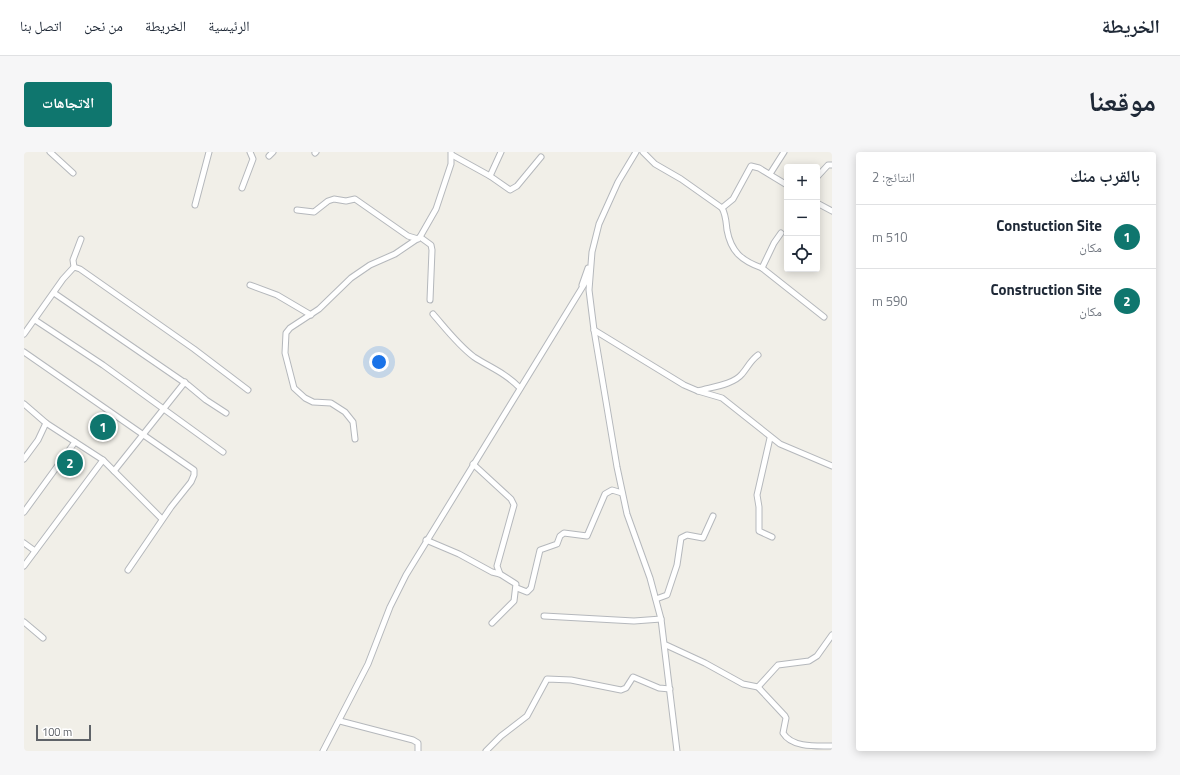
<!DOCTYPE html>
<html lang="ar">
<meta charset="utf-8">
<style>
body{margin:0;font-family:"Titillium Web","Noto Naskh Arabic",sans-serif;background:#f6f6f7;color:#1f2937;direction:rtl}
.controls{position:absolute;right:12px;top:12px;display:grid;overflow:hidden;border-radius:4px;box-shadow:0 2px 10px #0003}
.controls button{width:36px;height:36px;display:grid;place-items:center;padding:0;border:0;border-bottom:1px solid #e0e1e3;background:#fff;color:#1f2937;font:20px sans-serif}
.scale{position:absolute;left:12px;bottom:10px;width:55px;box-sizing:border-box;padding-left:4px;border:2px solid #5f6368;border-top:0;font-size:11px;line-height:14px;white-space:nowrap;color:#5f6368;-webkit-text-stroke:3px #fff;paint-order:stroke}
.you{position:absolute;left:355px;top:210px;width:14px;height:14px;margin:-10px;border:3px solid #fff;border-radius:50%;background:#1a73e8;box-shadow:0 0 0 6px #1a73e833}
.badge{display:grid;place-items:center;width:26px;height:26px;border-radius:50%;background:#0f766e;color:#fff;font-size:13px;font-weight:700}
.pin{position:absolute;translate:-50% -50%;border:2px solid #fff;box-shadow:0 1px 4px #0006}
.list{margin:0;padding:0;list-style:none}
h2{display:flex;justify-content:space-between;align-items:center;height:52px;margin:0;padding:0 16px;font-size:17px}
h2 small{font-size:13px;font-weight:400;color:#747a83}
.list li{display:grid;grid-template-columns:26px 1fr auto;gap:12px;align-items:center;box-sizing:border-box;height:64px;padding:0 16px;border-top:1px solid #e0e1e3}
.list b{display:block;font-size:15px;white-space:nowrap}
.list p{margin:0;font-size:13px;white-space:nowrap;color:#747a83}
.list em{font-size:13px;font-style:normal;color:#747a83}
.icon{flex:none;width:22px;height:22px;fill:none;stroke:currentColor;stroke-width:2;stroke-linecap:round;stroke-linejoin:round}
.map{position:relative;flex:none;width:808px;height:599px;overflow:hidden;direction:ltr;border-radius:4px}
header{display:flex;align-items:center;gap:24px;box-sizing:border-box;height:56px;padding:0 20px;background:#fff;border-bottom:1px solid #e0e1e3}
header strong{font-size:19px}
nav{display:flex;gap:22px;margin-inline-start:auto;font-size:14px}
.intro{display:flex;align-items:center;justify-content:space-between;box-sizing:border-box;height:96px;padding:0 24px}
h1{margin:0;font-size:28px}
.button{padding:10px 18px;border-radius:4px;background:#0f766e;color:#fff;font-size:14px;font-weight:700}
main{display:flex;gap:24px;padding:0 24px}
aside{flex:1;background:#fff;border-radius:4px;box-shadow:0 2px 10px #0003}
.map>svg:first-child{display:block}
</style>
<header>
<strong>الخريطة</strong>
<nav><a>الرئيسية</a><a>الخريطة</a><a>من نحن</a><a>اتصل بنا</a></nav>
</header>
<div class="intro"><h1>موقعنا</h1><a class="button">الاتجاهات</a></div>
<main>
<aside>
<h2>بالقرب منك<small>النتائج: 2</small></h2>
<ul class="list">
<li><span class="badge">1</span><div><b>Constuction Site</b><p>مكان</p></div><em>510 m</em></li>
<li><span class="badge">2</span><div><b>Construction Site</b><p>مكان</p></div><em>590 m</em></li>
</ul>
</aside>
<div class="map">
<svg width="808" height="599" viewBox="0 0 808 599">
<rect width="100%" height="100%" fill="#f1efe8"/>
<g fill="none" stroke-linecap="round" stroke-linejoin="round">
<!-- minor casing -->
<g stroke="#b5b8bc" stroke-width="7">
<g id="minor">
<polyline points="26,0 49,21"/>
<polyline points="612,0 594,30 575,72 568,100 565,138 570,178 593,315 603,362 626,426 637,467 653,599"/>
<path d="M619,0l12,12 26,15 41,29c4,7 4,14 5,22 4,22 15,31 35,38l12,-25 7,-10"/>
<polyline points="291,1 292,0"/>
<polyline points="428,3 466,24 486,38 493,34 517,5"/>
<polyline points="245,4 249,0"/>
<polyline points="746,22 760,0"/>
<polyline points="466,24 477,0"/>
<polyline points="793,25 804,13 808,13"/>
<polyline points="218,36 229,7 226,0"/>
<polyline points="793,51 808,59"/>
<polyline points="171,53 185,0"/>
<polyline points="698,56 709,47 727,14 735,16 763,33"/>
<polyline points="273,58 290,60 304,49 310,47 322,49 331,47 384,84 394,87"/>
<polyline points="396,85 407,93 408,98 406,148"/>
<polyline points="50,115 56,117 170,197 224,238"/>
<polyline points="738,116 800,165"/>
<polyline points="226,133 253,143 287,163"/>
<polyline points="558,133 564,116"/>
<polyline points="30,141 164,233 182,248 202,261"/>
<path d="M409,162c13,15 25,31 41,43 17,11 30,15 46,31"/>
<polyline points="11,168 79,213 199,300"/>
<polyline points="570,178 660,233 674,239 698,246 756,292 808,314"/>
<polyline points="0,182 39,127 50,115 49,108 57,87"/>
<polyline points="0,200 170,318 170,323 167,330 147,355 104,418"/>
<path d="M674,239c13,-4 35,-6 44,-17 6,-7 8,-13 16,-19"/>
<polyline points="0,252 22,271 79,308 138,367"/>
<polyline points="746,286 733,343 735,355 735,379 748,385"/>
<polyline points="331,287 329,270 321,260 307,251 289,250 281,246 270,236 261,201 262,181 266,176 295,157 327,126 346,113 371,102 396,85 412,57 427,12 427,0"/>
<polyline points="0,307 14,288 22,271"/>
<polyline points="449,312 487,347 490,353 473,414 476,422"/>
<polyline points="90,319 161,230"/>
<polyline points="0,360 51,290"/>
<polyline points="402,388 435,402 468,420 476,422 492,432 490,449 468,471"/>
<polyline points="0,391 11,399"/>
<polyline points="0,414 79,308"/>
<polyline points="493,436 503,440 507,436 516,398 533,392 536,384 540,381 563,384 581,342 588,338 598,341"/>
<polyline points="632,447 643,443 653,413 657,386 663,383 679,386 689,364"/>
<polyline points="520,464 610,469 637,467"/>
<polyline points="0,470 19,486"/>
<polyline points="642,493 681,511 719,532 734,535 754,513 785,509 793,504 808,483"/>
<path d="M734,535l27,29 1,2 -3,15c9,15 34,13 49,13"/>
<polyline points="316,569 389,588 394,591 394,599"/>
<polyline points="299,599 344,512 366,455 382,423 564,126"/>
<polyline points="462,599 477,584 503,564 523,527 547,528 597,538 602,536 609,525 635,536 646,537"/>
</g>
</g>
<!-- minor -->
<use href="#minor" stroke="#fff" stroke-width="5"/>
</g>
</svg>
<div class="controls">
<button>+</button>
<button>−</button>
<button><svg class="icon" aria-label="locate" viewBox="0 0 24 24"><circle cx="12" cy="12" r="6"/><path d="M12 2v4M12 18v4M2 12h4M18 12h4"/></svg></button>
</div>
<div class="scale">100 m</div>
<div class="you"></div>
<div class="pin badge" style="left:79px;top:275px">1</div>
<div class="pin badge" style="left:46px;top:311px">2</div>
</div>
</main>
